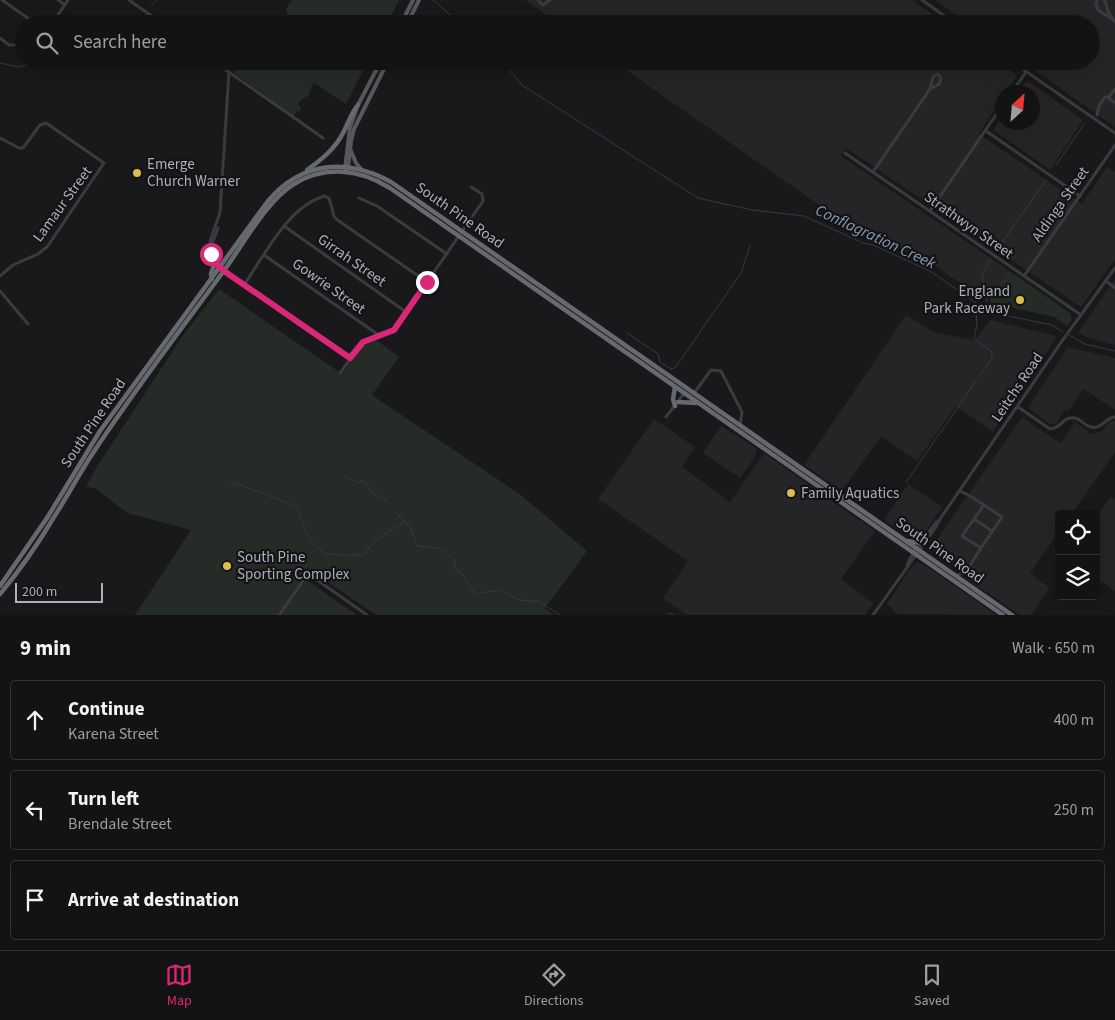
<!DOCTYPE html>
<meta charset="utf-8">
<style>
body{margin:0;font-family:"Source Sans 3",sans-serif;background:#202022;color:#f1f3f6}
.controls{position:absolute;right:15px;bottom:15px;display:grid;overflow:hidden;border-radius:5px;box-shadow:0 5px 20px #0002}
.controls button{width:45px;height:45px;display:grid;place-items:center;padding:0;border:0;border-bottom:1px solid #323234;background:#131314;color:#f1f3f6;font:25px sans-serif}
.compass{position:absolute;left:995px;top:85px;width:45px;height:45px;border-radius:50%;background:#131314;box-shadow:0 5px 20px #0002;rotate:26deg}
.scale{position:absolute;left:15px;bottom:12px;width:88px;box-sizing:border-box;padding-left:5px;border:2px solid #adafb9;border-top:0;font-size:14px;line-height:18px;white-space:nowrap;color:#adafb9;-webkit-text-stroke:4px #141416;paint-order:stroke}
.stop{position:absolute;width:15px;height:15px;margin:-11px;border:4px solid #db2777;border-radius:50%;background:#fff}
.stop.end{background:#db2777;border-color:#fff;box-shadow:0 1px 5px #0008}
.list{margin:0;padding:0;list-style:none}
h2{display:flex;justify-content:space-between;align-items:center;height:65px;margin:0;padding:0 20px;font-size:21px}
h2 small{font-size:16px;font-weight:400;color:#9d9ea0}
.list li{display:grid;grid-template-columns:32px 1fr auto;gap:15px;align-items:center;box-sizing:border-box;height:80px;margin:0 10px 10px;padding:0 10px;border:1px solid #323234;border-radius:5px}
.list b{display:block;font-size:19px;white-space:nowrap}
.list p{margin:0;font-size:16px;white-space:nowrap;color:#9d9ea0}
.list em{font-size:16px;font-style:normal;color:#9d9ea0}
.icon{flex:none;width:28px;height:28px;fill:none;stroke:currentColor;stroke-width:2;stroke-linecap:round;stroke-linejoin:round}
.map{position:relative;flex:none;width:1115px;height:615px;overflow:hidden}
.search{position:absolute;background:#131314;box-shadow:0 5px 20px #0002;left:15px;right:15px;top:15px;height:55px;display:flex;align-items:center;gap:12px;box-sizing:border-box;padding:0 18px;border-radius:28px;color:#9d9ea0;font-size:19px}
.sheet{height:335px;background:#131314}
nav{display:flex;justify-content:space-around;align-items:center;box-sizing:border-box;height:70px;border-top:1px solid #323234;background:#131314;font-size:14px;color:#9d9ea0}
nav a{display:grid;justify-items:center;gap:2px}
nav .on{color:#db2777}
.map>svg:first-child{display:block}
</style>
<div class="map">
<svg width="1115" height="615" viewBox="0 0 1115 615">
<rect width="100%" height="100%" fill="#19191b"/>
<!-- built -->
<g fill="#252528">
<polygon points="525,0 912,0 946,24 559,24"/>
<polygon points="935,0 1115,0 1115,127 1022,61 1091,61 1091,24 969,24"/>
<polygon points="613,61 997,61 1017,76 1006,92 1002,92 1002,98 979,134 1082,204 1107,167 1115,172 1115,259 1081,307 846,148 841,156 1008,270 989,297 973,292 931,263 877,237 862,235"/>
<polygon points="1029,82 1083,120 1050,170 995,131 994,128 1002,116 1002,122 1032,122 1032,92 1018,92 1025,83"/>
<polygon points="1115,279 1115,345 1088,338 1079,332"/>
<polygon points="906,315 936,333 975,340 990,320 1056,336 1055,340 993,432 956,406 917,461 881,436 842,491 804,465"/>
<polygon points="1068,347 1115,358 1115,410 1084,389 1068,411 1065,409 1056,424 1050,424 1032,411 1029,406"/>
<polygon points="1022,417 1060,443 1075,422 1092,434 1101,432 1110,420 1115,421 1115,452 1072,514 1059,514 1059,532 1030,573 1050,588 1031,615 1020,615 966,578 967,575 933,552 935,542"/>
<polygon points="654,419 695,447 682,467 730,502 764,453 875,531 841,579 873,603 865,615 687,615 663,598 688,561 598,499"/>
<polygon points="721,426 757,449 754,458 740,478 703,453"/>
<polygon points="908,484 942,507 921,538 914,540 884,520"/>
<polygon points="1111,497 1115,500 1115,591 1096,578 1096,517"/>
<polygon points="917,562 926,566 996,615 898,614 892,610 893,608 887,604 910,569"/>
</g>
<!-- green -->
<g fill="#252c27">
<polygon points="292,0 399,0 387,24 280,24 288,16 286,9"/>
<polygon points="243,61 368,61 346,104 314,83 311,87 309,95 300,101 298,104 301,108 300,111 296,111 294,116 234,73 235,69"/>
<polygon points="1008,270 1070,313 1072,319 1068,326 1054,317 991,303 989,297"/>
<polygon points="219,289 342,374 362,346 376,340 399,357 372,395 521,495 587,551 545,608 554,615 376,615 313,572 299,575 357,615 135,615 191,530 127,513 95,488 86,487 96,468 182,337"/>
</g>
<g fill="none" stroke-linecap="round" stroke-linejoin="round">
<!-- stream -->
<g stroke="#343a43" stroke-width="1">
<polyline points="433,0 460,24"/>
<polyline points="151,6 157,0"/>
<polyline points="141,24 145,15"/>
<polyline points="501,61 522,85 698,198 752,210 804,216 863,243 873,245 930,271 989,312 1052,325 1063,332"/>
<polyline points="0,63 18,67 45,61"/>
<polyline points="1056,165 1084,124"/>
<polyline points="996,251 1046,180"/>
<polyline points="989,312 982,275 991,259"/>
<polyline points="627,333 658,354 660,362 671,369 675,368 741,273 750,245"/>
<polyline points="1069,335 1085,344 1115,351"/>
<polyline points="979,377 992,357 992,352 974,338 977,325 976,312 981,307"/>
<polyline points="346,477 357,482 365,482 374,494 387,501"/>
<path d="M230,481l68,26c3,15 12,40 27,46 6,3 31,2 39,2 11,-17 24,-24 41,-33"/>
<polyline points="906,482 976,381"/>
<path d="M394,511l17,17 6,18c20,3 22,-3 38,16v7l8,6 12,19 24,-4 21,10 19,2 21,13"/>
<polyline points="667,615 670,613 674,615"/>
</g>
<!-- minor -->
<g stroke="#3a3b3f" stroke-width="3">
<polyline points="2,0 36,24"/>
<polyline points="58,0 65,5"/>
<polyline points="129,0 163,24"/>
<polyline points="539,0 540,3 543,5 550,0"/>
<polyline points="922,0 956,24"/>
<polyline points="1097,0 1096,3 1098,10 1115,21"/>
<path d="M1104,0c4,5 2,12 8,18"/>
<polyline points="52,24 68,0"/>
<polyline points="0,38 9,45 24,45"/>
<polyline points="213,61 323,138"/>
<polyline points="1011,61 1115,133"/>
<polyline points="1012,92 1026,72"/>
<polyline points="1107,97 1115,103"/>
<polyline points="1097,115 1099,106 1105,97 1109,97 1115,89"/>
<polyline points="986,131 1080,196"/>
<polyline points="0,138 19,148 23,148 40,125 46,123 104,163 47,247 38,254 13,265 0,276"/>
<polyline points="845,153 1081,315"/>
<polyline points="873,172 930,89 933,77 937,74 939,75 941,79 939,84 930,89"/>
<polyline points="359,198 377,206 447,254"/>
<polyline points="930,211 1002,106"/>
<path d="M220,212c-4,15 -17,38 -8,51l139,95"/>
<polyline points="220,212 229,72"/>
<polyline points="284,226 406,312"/>
<path d="M218,228c-6,19 -13,22 1,39"/>
<polyline points="264,255 380,336"/>
<polyline points="1024,276 1115,145"/>
<polyline points="1106,281 1115,288"/>
<path d="M244,285c20,-29 45,-80 81,-89l4,2 5,18 2,3 91,63"/>
<polyline points="0,291 28,324"/>
<polyline points="340,373 363,342 394,330 483,201 482,194 471,187"/>
<polyline points="694,393 711,370 721,371 742,412 740,425"/>
<path d="M1018,407l32,22c10,0 12,-10 20,-11 9,-2 13,7 21,9 10,3 15,-10 24,-10"/>
<polyline points="666,417 685,392"/>
<polyline points="960,491 972,497 1002,517 981,548 962,536 984,505"/>
<polyline points="974,519 992,531"/>
<polyline points="907,565 912,555 937,521"/>
<polyline points="957,576 967,570 981,548"/>
<polyline points="279,615 305,578 310,575 367,615"/>
<polyline points="873,615 936,527 940,519 1062,341 1115,268"/>
</g>
<!-- major -->
<g stroke="#57585e" stroke-width="4">
<polyline points="401,24 413,0"/>
<polyline points="407,24 419,0"/>
<polyline points="351,151 356,163 361,169"/>
<polyline points="345,169 350,127 358,105 381,61"/>
<polyline points="348,169 351,141 354,129 388,61"/>
</g>
<!-- highway -->
<g stroke="#676970" stroke-width="4.5">
<path d="M307,170c14,-10 28,-21 36,-37 5,-9 8,-20 15,-28"/>
<polyline points="212,279 211,274 214,265"/>
<polyline points="678,402 697,403"/>
<polyline points="675,406 673,399 675,387"/>
<polyline points="907,541 921,543"/>
<path d="M0,586l47,-68 53,-87 168,-230c34,-40 79,-43 123,-19l621,433"/>
<path d="M0,594c20,-24 38,-50 54,-77 13,-20 24,-41 37,-61 42,-64 88,-124 132,-184 20,-27 43,-71 71,-88 31,-19 66,-15 96,4l613,427"/>
</g>
</g>
<g fill="none" stroke-linecap="round" stroke-linejoin="round">
<!-- route -->
<polyline stroke="#db2777" stroke-width="6" points="211,254 214,262 224,271 350,358 363,342 394,330 427,282"/>
</g>
<!-- markers -->
<g fill="#dfbb4d" stroke="#141416" stroke-width="2">
<circle cx="137" cy="173" r="5"/>
<circle cx="1020" cy="300" r="5"/>
<circle cx="791" cy="493" r="5"/>
<circle cx="227" cy="566" r="5"/>
</g>
<g text-anchor="middle" stroke-width="4.5" stroke-linejoin="round" paint-order="stroke">
<!-- poi labels -->
<g font-size="15" fill="#adafb9" stroke="#141416" text-anchor="start">
<text x="147" y="169">Emerge<tspan x="147" dy="17">Church Warner</tspan></text>
<text x="1010" y="296" text-anchor="end">England<tspan x="1010" dy="17">Park Raceway</tspan></text>
<text x="801" y="498">Family Aquatics</text>
<text x="237" y="562">South Pine<tspan x="237" dy="17">Sporting Complex</tspan></text>
</g>
<!-- street labels -->
<g font-size="15" fill="#adafb9" stroke="#141416">
<text transform="translate(62 204) rotate(-54)" y="5">Lamaur Street</text>
<text transform="translate(1060 204) rotate(-55)" y="5">Aldinga Street</text>
<text transform="translate(460 215) rotate(35)" y="5">South Pine Road</text>
<text transform="translate(969 225) rotate(35)" y="5">Strathwyn Street</text>
<text transform="translate(352 260) rotate(35)" y="5">Girrah Street</text>
<text transform="translate(329 286) rotate(35)" y="5">Gowrie Street</text>
<text transform="translate(1017 387) rotate(-56)" y="5">Leitchs Road</text>
<text transform="translate(93 423) rotate(-56)" y="5">South Pine Road</text>
<text transform="translate(940 550) rotate(35)" y="5">South Pine Road</text>
</g>
<!-- water labels -->
<g font-size="16" font-style="italic" fill="#889ab0" stroke="#141416">
<text transform="translate(876 236) rotate(25)" y="6">Conflagration Creek</text>
</g>
</g>
</svg>
<div class="controls">
<button><svg class="icon" aria-label="locate" viewBox="0 0 24 24"><circle cx="12" cy="12" r="6"/><path d="M12 2v4M12 18v4M2 12h4M18 12h4"/></svg></button>
<button><svg class="icon" aria-label="layers" viewBox="0 0 24 24"><path d="M12 4l9 5-9 5-9-5zM3 14l9 5 9-5"/></svg></button>
</div>
<svg class="compass" viewBox="-18 -18 36 36"><path d="M0-13l5 13h-10z" fill="#e53935"/><path d="M0 13l5-13h-10z" fill="#9d9ea0"/></svg>
<div class="scale">200 m</div>
<div class="stop" style="left:211px;top:254px"></div>
<div class="stop end" style="left:427px;top:282px"></div>
<div class="search"><svg class="icon" aria-label="search" viewBox="0 0 24 24"><circle cx="10" cy="10" r="6"/><path d="M15 15l6 6"/></svg>Search here</div>
</div>
<section class="sheet">
<h2>9 min<small>Walk · 650 m</small></h2>
<ul class="list">
<li><svg class="icon" aria-label="ahead" viewBox="0 0 24 24"><path d="M12 20V5M6 11l6-6 6 6"/></svg><div><b>Continue</b><p>Karena Street</p></div><em>400 m</em></li>
<li><svg class="icon" aria-label="left" viewBox="0 0 24 24"><path d="M17 20v-9H6M10 6l-5 5 5 5"/></svg><div><b>Turn left</b><p>Brendale Street</p></div><em>250 m</em></li>
<li><svg class="icon" aria-label="arrive" viewBox="0 0 24 24"><path d="M6 21V4h12l-3 4 3 4H6"/></svg><div><b>Arrive at destination</b></div></li>
</ul>
</section>
<nav>
<a class="on"><svg class="icon" aria-label="map" viewBox="0 0 24 24"><path d="M3 6l6-2 6 2 6-2v14l-6 2-6-2-6 2zM9 4v14M15 6v14"/></svg>Map</a>
<a><svg class="icon" aria-label="directions" viewBox="0 0 24 24"><path d="M12 3l9 9-9 9-9-9zM9 14v-3h6M13 9l2 2-2 2"/></svg>Directions</a>
<a><svg class="icon" aria-label="saved" viewBox="0 0 24 24"><path d="M7 4h10v16l-5-4-5 4z"/></svg>Saved</a>
</nav>
